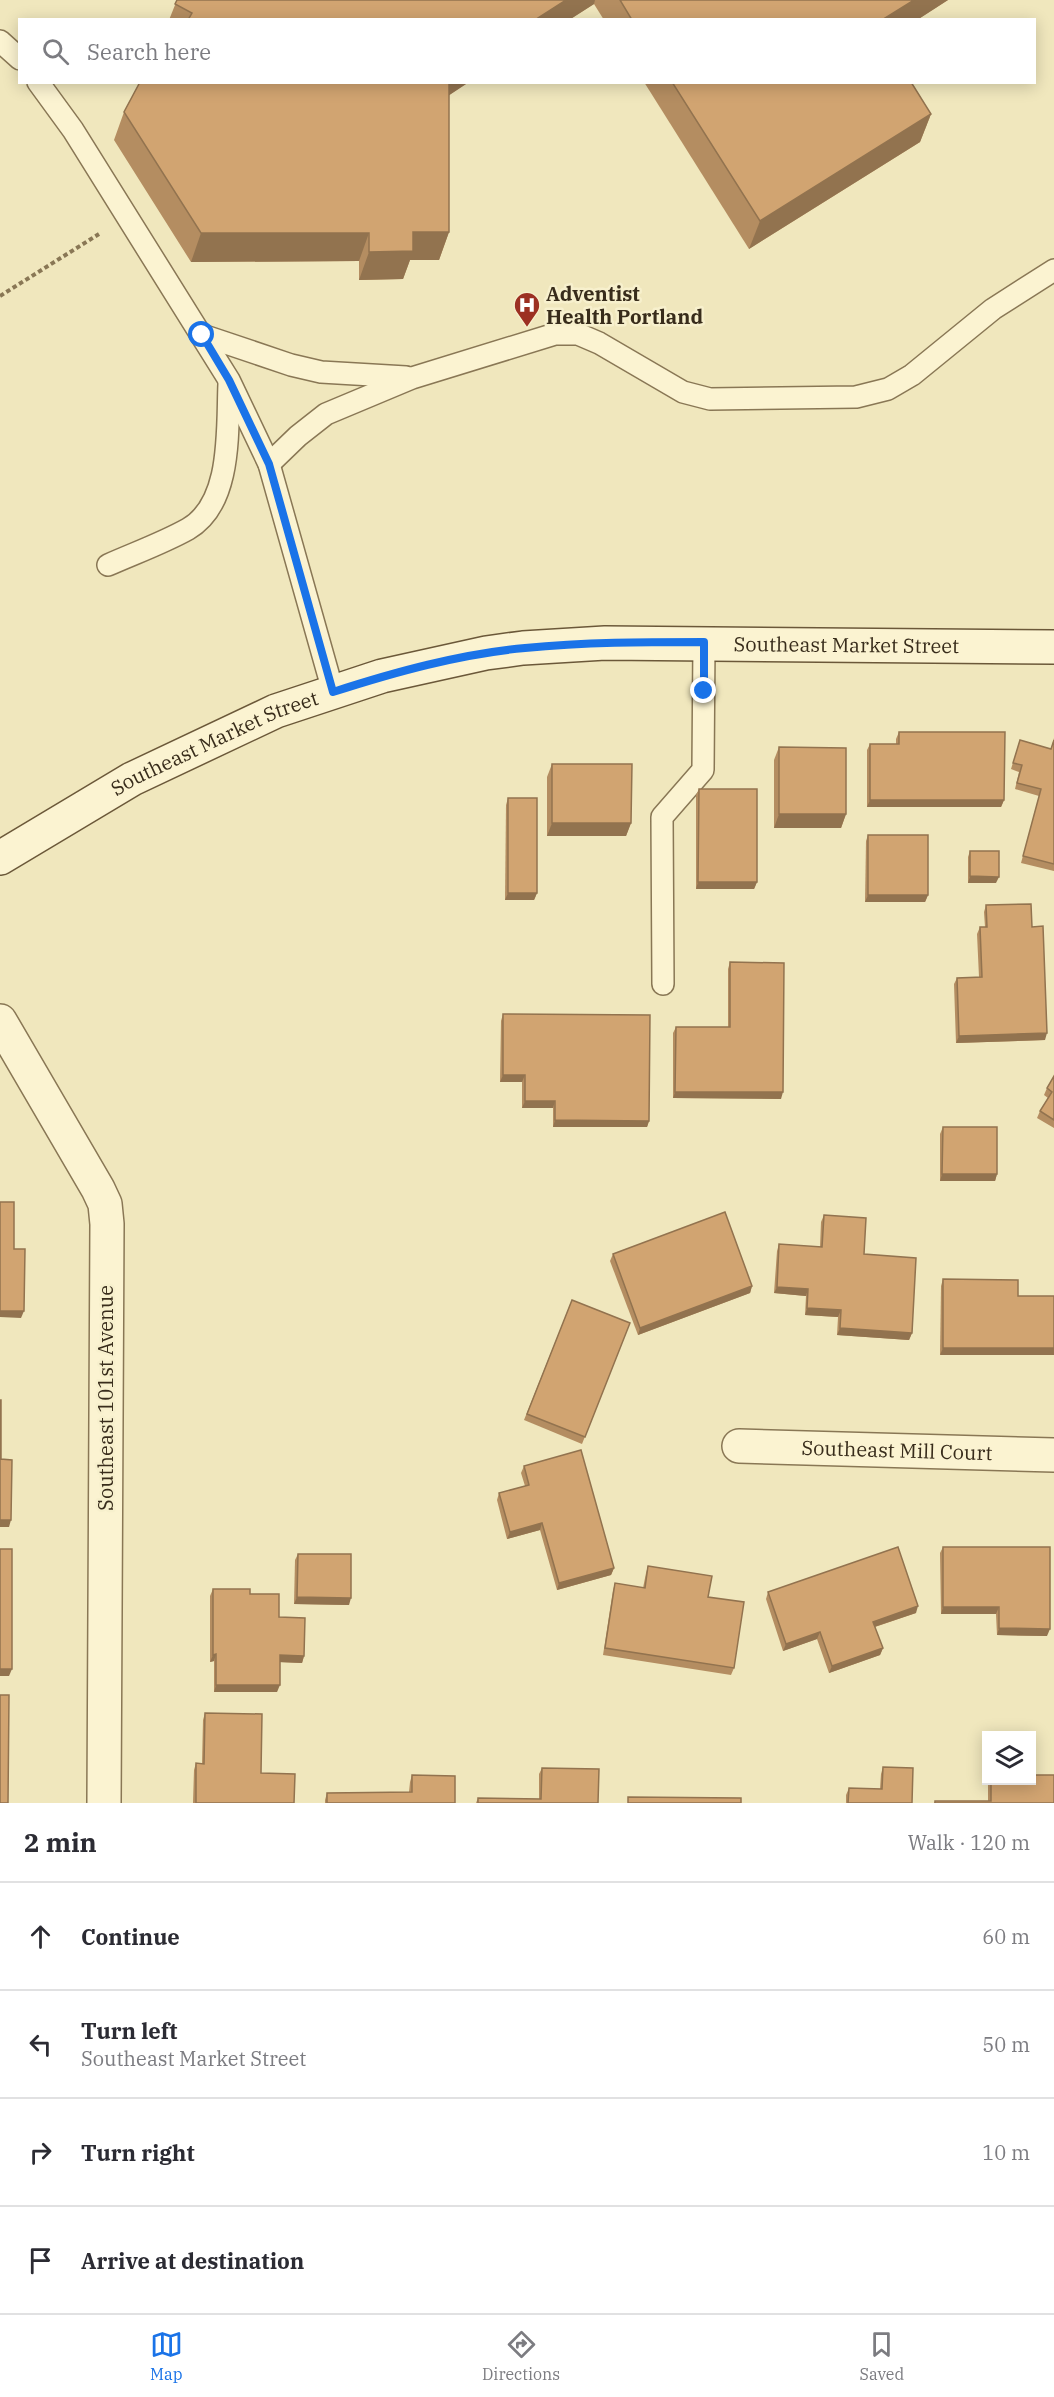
<!DOCTYPE html>
<meta charset="utf-8">
<style>
body{margin:0;font-family:"IBM Plex Serif",serif;background:#f7f7f7;color:#2b2b33}
.controls{position:absolute;right:18px;bottom:18px;display:grid;overflow:hidden;border-radius:0px;box-shadow:0 3px 15px #0003}
.controls button{width:54px;height:54px;display:grid;place-items:center;padding:0;border:0;border-bottom:2px solid #e1e1e2;background:#fff;color:#2b2b33;font:30px sans-serif}
.stop{position:absolute;width:18px;height:18px;margin:-14px;border:4px solid #1a73e8;border-radius:50%;background:#fff}
.stop.end{background:#1a73e8;border-color:#fff;box-shadow:0 2px 6px #0008}
.list{margin:0;padding:0;list-style:none}
h2{display:flex;justify-content:space-between;align-items:center;height:78px;margin:0;padding:0 24px;font-size:26px}
h2 small{font-size:20px;font-weight:400;color:#7c7c81}
.list li{display:grid;grid-template-columns:39px 1fr auto;gap:18px;align-items:center;box-sizing:border-box;height:108px;padding:0 24px;border-top:2px solid #e1e1e2}
.list b{display:block;font-size:22px;white-space:nowrap}
.list p{margin:0;font-size:20px;white-space:nowrap;color:#7c7c81}
.list em{font-size:20px;font-style:normal;color:#7c7c81}
.icon{flex:none;width:33px;height:33px;fill:none;stroke:currentColor;stroke-width:2;stroke-linecap:round;stroke-linejoin:round}
.map{position:relative;flex:none;width:1054px;height:1803px;overflow:hidden}
.search{position:absolute;background:#fff;box-shadow:0 3px 15px #0003;left:18px;right:18px;top:18px;height:66px;display:flex;align-items:center;gap:15px;box-sizing:border-box;padding:0 21px;border-radius:0px;color:#7c7c81;font-size:22px}
.sheet{height:510px;background:#fff}
nav{display:flex;justify-content:space-around;align-items:center;box-sizing:border-box;height:84px;border-top:2px solid #e1e1e2;background:#fff;font-size:16px;color:#7c7c81}
nav a{display:grid;justify-items:center;gap:3px}
nav .on{color:#1a73e8}
.map>svg:first-child{display:block}
</style>
<div class="map">
<svg width="1054" height="1803" viewBox="0 0 1054 1803">
<rect width="100%" height="100%" fill="#f0e7bd"/>
<g fill="none" stroke-linecap="round" stroke-linejoin="round">
<!-- lane casing -->
<g stroke="#897755" stroke-width="24">
<g id="lane">
<polyline points="0,41 20,59"/>
<polyline points="38,82 73,130 229,380 269,464 333,691"/>
<polyline points="202,335 291,365 321,372 406,377"/>
<polyline points="269,464 298,436 326,414 412,378 555,334 578,334 599,343 683,392 710,399 856,397 888,389 912,375 993,309 1054,270"/>
<path d="M108,565c27,-12 55,-22 80,-36 45,-26 39,-101 41,-145"/>
<polyline points="663,984 662,817 703,770 704,643"/>
</g>
</g>
<!-- street casing -->
<g stroke="#897755" stroke-width="36">
<g id="street">
<polyline points="0,1021 98,1189 105,1204 107,1224 104,1803"/>
<path id="s1" d="M739,1446l315,9"/>
</g>
</g>
<!-- secondary casing -->
<g stroke="#6b5839" stroke-width="36">
<g id="secondary">
<path id="s2" d="M0,858l132,-79 144,-68 106,-35 104,-23 37,-5 82,-5 449,4"/>
</g>
</g>
<!-- path -->
<polyline stroke="#897755" stroke-width="4" stroke-dasharray="4.5 3" stroke-linecap="butt" points="0,296 99,234"/>
<!-- lane -->
<use href="#lane" stroke="#fbf3d1" stroke-width="21"/>
<!-- street -->
<use href="#street" stroke="#fbf3d1" stroke-width="33"/>
<!-- secondary -->
<use href="#secondary" stroke="#fbf3d1" stroke-width="33"/>
</g>
<!-- wall -->
<g fill="#b48d61">
<polygon points="177,0 948,0 917,20 604,20 594,4 569,20 169,20"/>
<polygon points="140,82 469,82 449,95 449,232 439,260 410,260 403,279 359,280 359,261 191,262 114,140 124,112"/>
<polygon points="644,82 911,82 931,114 920,142 749,249"/>
<polygon points="899,732 1004,800 1001,807 867,807 867,750 870,744 896,744 896,739"/>
<polygon points="1054,738 1054,871 1021,863 1039,796 1015,789 1019,772 1011,769 1020,740 1051,749"/>
<polygon points="779,747 846,814 841,828 774,828 774,760"/>
<polygon points="552,764 631,823 626,836 547,836 547,777"/>
<polygon points="699,789 757,882 754,889 696,889 696,795"/>
<polygon points="508,798 537,893 534,900 505,900 506,805"/>
<polygon points="868,835 928,895 925,902 865,902 866,841"/>
<polygon points="970,851 996,883 968,883 968,857"/>
<polygon points="986,905 1032,927 1045,1040 956,1043 954,984 957,978 979,977 977,934 980,927 985,927 984,912"/>
<polygon points="730,962 781,1099 673,1098 673,1033 676,1027 728,1027 728,969"/>
<polygon points="503,1014 649,1121 647,1127 553,1127 553,1108 522,1108 522,1082 500,1082 501,1021"/>
<polygon points="1054,1076 1054,1128 1037,1118 1040,1111 1048,1098 1044,1095 1047,1088"/>
<polygon points="943,1127 997,1174 995,1181 940,1181 940,1134"/>
<polygon points="824,1215 864,1254 912,1333 909,1340 837,1335 838,1317 805,1315 806,1296 774,1293 777,1251 779,1244 820,1247 821,1222"/>
<polygon points="613,1254 752,1286 750,1293 638,1335 610,1261"/>
<polygon points="943,1279 1018,1296 940,1355 941,1286"/>
<polygon points="572,1300 630,1323 582,1444 524,1420"/>
<polygon points="524,1466 614,1568 611,1575 557,1590 540,1530 507,1539 497,1500 499,1493 525,1486 521,1473"/>
<polygon points="943,1547 1047,1636 997,1635 996,1614 941,1614 940,1553"/>
<polygon points="298,1554 349,1605 294,1604 295,1560"/>
<polygon points="648,1566 708,1597 734,1668 731,1675 603,1655 613,1590 615,1583 643,1588 646,1573"/>
<polygon points="213,1589 250,1594 279,1617 304,1656 302,1663 280,1662 277,1692 214,1692 214,1661 210,1662 210,1596"/>
<polygon points="768,1592 916,1613 875,1627 883,1648 880,1655 829,1673 817,1639 783,1651 766,1599"/>
<polygon points="205,1713 261,1773 294,1803 193,1803 194,1770 196,1763 202,1764 203,1720"/>
<polygon points="883,1767 912,1803 846,1803 846,1795 849,1788 880,1789 881,1774"/>
<polygon points="542,1768 598,1803 476,1803 478,1798 539,1799 539,1774"/>
<polygon points="412,1775 455,1803 325,1803 325,1800 327,1793 409,1792 410,1782"/>
<polygon points="988,1780 1032,1780 1054,1803 934,1803 935,1801 988,1801"/>
</g>
<!-- shaded-wall -->
<g fill="#92734f">
<polygon points="566,0 595,0 594,4 569,20 535,20"/>
<polygon points="914,0 948,0 917,20 882,20"/>
<polygon points="446,82 469,82 439,102"/>
<polygon points="931,114 920,142 749,249 760,221"/>
<polygon points="413,232 449,232 439,260 410,260 403,279 359,280 369,252"/>
<polygon points="201,233 369,233 359,261 191,262"/>
<polygon points="870,800 1004,800 1001,807 867,807"/>
<polygon points="779,814 846,814 841,828 774,828"/>
<polygon points="552,823 631,823 626,836 547,836"/>
<polygon points="970,876 999,877 996,883 968,883"/>
<polygon points="698,882 757,882 754,889 696,889"/>
<polygon points="508,893 537,893 534,900 505,900"/>
<polygon points="868,895 928,895 925,902 865,902"/>
<polygon points="1047,1033 1045,1040 956,1043 959,1036"/>
<polygon points="503,1075 525,1075 522,1082 500,1082"/>
<polygon points="675,1092 783,1092 781,1099 673,1098"/>
<polygon points="525,1101 555,1101 553,1108 522,1108"/>
<polygon points="555,1120 649,1121 647,1127 553,1127"/>
<polygon points="942,1174 997,1174 995,1181 940,1181"/>
<polygon points="752,1286 750,1293 638,1335 640,1328"/>
<polygon points="777,1287 808,1289 806,1296 774,1293"/>
<polygon points="807,1308 841,1310 838,1317 805,1315"/>
<polygon points="0,1311 24,1311 21,1318 0,1317"/>
<polygon points="840,1328 912,1333 909,1340 837,1335"/>
<polygon points="943,1348 1054,1348 1054,1355 940,1355"/>
<polygon points="0,1520 11,1520 9,1527 0,1527"/>
<polygon points="542,1523 540,1530 507,1539 510,1532"/>
<polygon points="614,1568 611,1575 557,1590 559,1583"/>
<polygon points="297,1597 351,1598 349,1605 294,1604"/>
<polygon points="918,1606 916,1613 871,1628 873,1622"/>
<polygon points="943,1607 999,1607 996,1614 941,1614"/>
<polygon points="999,1628 1050,1629 1047,1636 997,1635"/>
<polygon points="820,1632 817,1639 783,1651 786,1644"/>
<polygon points="883,1648 880,1655 829,1673 832,1666"/>
<polygon points="216,1654 214,1661 210,1662 213,1655"/>
<polygon points="280,1655 304,1656 302,1663 277,1662"/>
<polygon points="0,1669 12,1669 9,1676 0,1676"/>
<polygon points="216,1685 280,1685 277,1692 214,1692"/>
</g>
<!-- building -->
<g fill="#d1a471" stroke="#92734f" stroke-width="1.5">
<polygon points="177,0 566,0 535,20 188,20 192,13 175,4"/>
<polygon points="620,0 914,0 882,20 632,20"/>
<polygon points="140,82 449,82 449,232 413,232 413,251 369,252 369,233 201,233 124,112"/>
<polygon points="672,82 911,82 931,114 760,221"/>
<polygon points="899,732 1005,732 1004,800 870,800 870,744 899,744"/>
<polygon points="1020,740 1051,749 1054,740 1054,864 1023,856 1041,789 1017,783 1022,765 1013,763"/>
<polygon points="779,747 846,748 846,814 779,814"/>
<polygon points="552,764 632,764 631,823 552,823"/>
<polygon points="699,789 757,789 757,882 698,882"/>
<rect x="508" y="798" width="29" height="95"/>
<rect x="868" y="835" width="60" height="60"/>
<polygon points="970,851 999,851 999,877 970,876"/>
<polygon points="1031,904 1032,927 1043,926 1047,1033 959,1036 957,978 982,977 980,927 987,927 986,905"/>
<polygon points="730,962 784,963 783,1092 675,1092 676,1027 730,1027"/>
<polygon points="503,1014 650,1015 649,1121 555,1120 555,1101 525,1101 525,1075 503,1075"/>
<polygon points="1054,1076 1054,1120 1040,1111 1052,1092 1047,1088"/>
<polygon points="943,1127 997,1127 997,1174 942,1174"/>
<polygon points="0,1202 14,1202 14,1249 25,1249 24,1311 0,1311"/>
<polygon points="725,1212 752,1286 640,1328 613,1254"/>
<polygon points="824,1215 866,1218 864,1254 916,1258 912,1333 840,1328 841,1310 807,1308 808,1289 777,1287 779,1244 822,1247"/>
<polygon points="943,1279 1018,1280 1018,1296 1054,1296 1054,1348 943,1348"/>
<polygon points="572,1300 630,1323 585,1437 527,1414"/>
<polygon points="0,1400 1,1400 1,1459 12,1460 11,1520 0,1520"/>
<polygon points="581,1450 614,1568 559,1583 542,1523 510,1532 499,1493 529,1485 524,1466"/>
<polygon points="898,1547 918,1606 873,1622 883,1648 832,1666 820,1632 786,1644 768,1592"/>
<polygon points="943,1547 1050,1547 1050,1629 999,1628 999,1607 943,1607"/>
<rect x="0" y="1549" width="12" height="120"/>
<polygon points="298,1554 351,1554 351,1598 297,1597"/>
<polygon points="648,1566 712,1576 708,1597 744,1602 734,1668 605,1648 615,1583 645,1588"/>
<polygon points="213,1589 250,1589 250,1594 279,1594 279,1617 305,1618 304,1656 280,1655 280,1685 216,1685 216,1654 213,1655"/>
<polygon points="0,1695 9,1695 8,1803 0,1803"/>
<polygon points="205,1713 262,1714 261,1773 295,1774 294,1803 196,1803 196,1763 204,1764"/>
<polygon points="883,1767 913,1768 912,1803 848,1803 849,1788 882,1789"/>
<polygon points="542,1768 599,1769 598,1803 478,1803 478,1798 541,1799"/>
<polygon points="412,1775 455,1776 455,1803 327,1803 327,1793 412,1792"/>
<polygon points="1032,1775 1054,1775 1054,1803 935,1803 935,1801 991,1801 991,1780 1032,1780"/>
<polygon points="628,1797 741,1798 741,1803 628,1803"/>
</g>
<g fill="none" stroke-linecap="round" stroke-linejoin="round">
<!-- route -->
<path stroke="#1a73e8" stroke-width="8" d="M202,335l27,45 40,84 64,228c62,-20 127,-38 192,-44 60,-6 119,-6 179,-6v49"/>
</g>
<!-- icons -->
<defs>
<g id="hospital-pin" transform="scale(1.35)"><path d="M0 17L-7.5 6A9.5 9.5 0 1 1 7.5 6Z" fill="#9c3022" stroke="#f7f0cd"/><path d="M-5-5h3v3.5h4V-5h3V5h-3V1.5h-4V5h-3Z" fill="#fff"/></g>
</defs>
<g fill-rule="evenodd">
<use href="#hospital-pin" x="527" y="305"/>
</g>
<g text-anchor="middle" stroke-width="5" stroke-linejoin="round" paint-order="stroke">
<!-- poi labels -->
<g font-size="20" font-weight="bold" fill="#382c1b" stroke="#f7f0cd" text-anchor="start">
<text x="546" y="301">Adventist<tspan x="546" dy="23">Health Portland</tspan></text>
</g>
<!-- street labels -->
<g font-size="20" fill="#382c1b" stroke="#f7f0cd">
<text dy="7" stroke="none"><textPath href="#s2" startOffset="892">Southeast Market Street</textPath></text>
<text dy="7" stroke="none"><textPath href="#s2" startOffset="244">Southeast Market Street</textPath></text>
<text transform="translate(106 1398) rotate(-90)" y="7">Southeast 101st Avenue</text>
<text dy="7" stroke="none"><textPath href="#s1" startOffset="158">Southeast Mill Court</textPath></text>
</g>
</g>
</svg>
<div class="controls">
<button><svg class="icon" aria-label="layers" viewBox="0 0 24 24"><path d="M12 4l9 5-9 5-9-5zM3 14l9 5 9-5"/></svg></button>
</div>
<div class="stop" style="left:202px;top:335px"></div>
<div class="stop end" style="left:704px;top:691px"></div>
<div class="search"><svg class="icon" aria-label="search" viewBox="0 0 24 24"><circle cx="10" cy="10" r="6"/><path d="M15 15l6 6"/></svg>Search here</div>
</div>
<section class="sheet">
<h2>2 min<small>Walk · 120 m</small></h2>
<ul class="list">
<li><svg class="icon" aria-label="ahead" viewBox="0 0 24 24"><path d="M12 20V5M6 11l6-6 6 6"/></svg><div><b>Continue</b></div><em>60 m</em></li>
<li><svg class="icon" aria-label="left" viewBox="0 0 24 24"><path d="M17 20v-9H6M10 6l-5 5 5 5"/></svg><div><b>Turn left</b><p>Southeast Market Street</p></div><em>50 m</em></li>
<li><svg class="icon" aria-label="right" viewBox="0 0 24 24"><path d="M7 20v-9h11M14 6l5 5-5 5"/></svg><div><b>Turn right</b></div><em>10 m</em></li>
<li><svg class="icon" aria-label="arrive" viewBox="0 0 24 24"><path d="M6 21V4h12l-3 4 3 4H6"/></svg><div><b>Arrive at destination</b></div></li>
</ul>
</section>
<nav>
<a class="on"><svg class="icon" aria-label="map" viewBox="0 0 24 24"><path d="M3 6l6-2 6 2 6-2v14l-6 2-6-2-6 2zM9 4v14M15 6v14"/></svg>Map</a>
<a><svg class="icon" aria-label="directions" viewBox="0 0 24 24"><path d="M12 3l9 9-9 9-9-9zM9 14v-3h6M13 9l2 2-2 2"/></svg>Directions</a>
<a><svg class="icon" aria-label="saved" viewBox="0 0 24 24"><path d="M7 4h10v16l-5-4-5 4z"/></svg>Saved</a>
</nav>
